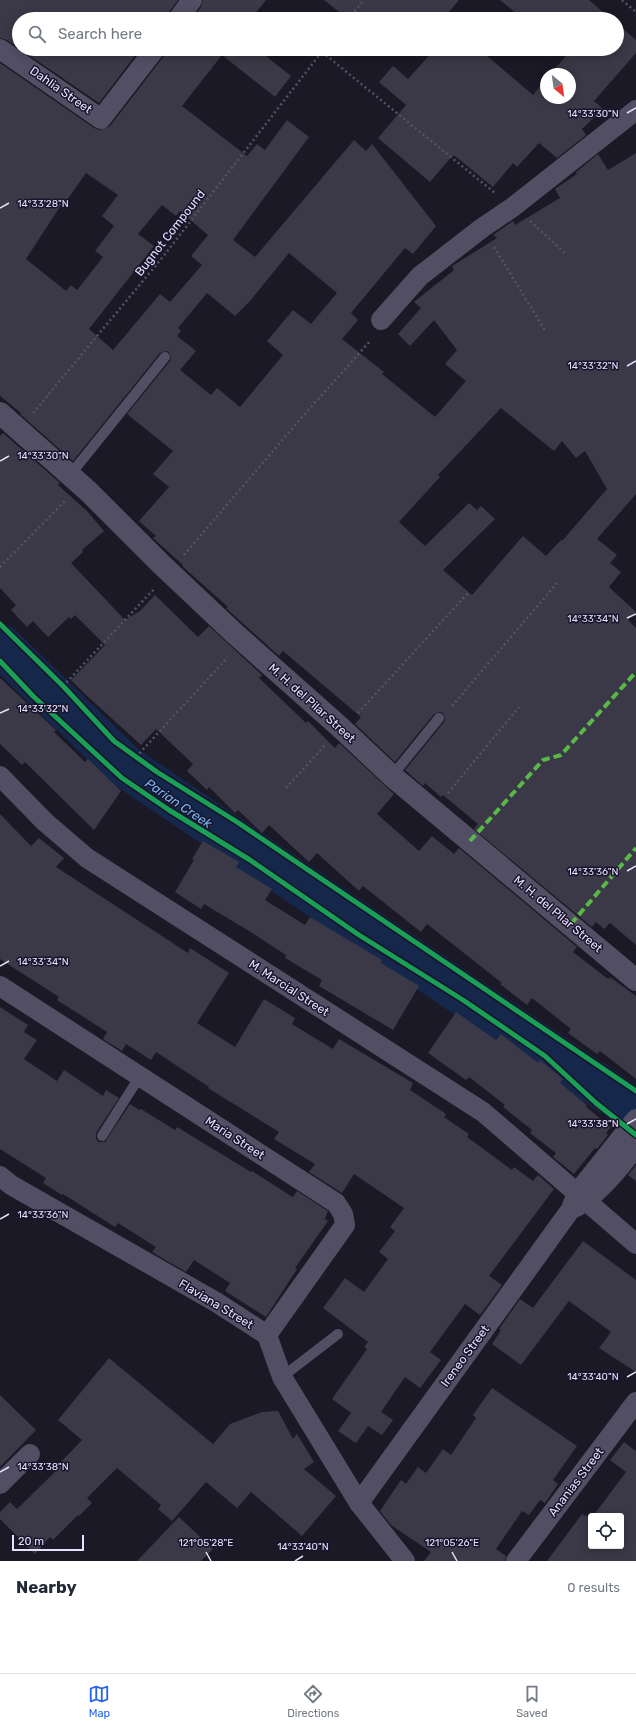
<!DOCTYPE html>
<meta charset="utf-8">
<style>
body{margin:0;font-family:Rubik,sans-serif;background:#f6f6f7;color:#1f2937}
.controls{position:absolute;right:12px;bottom:12px;display:grid;overflow:hidden;border-radius:4px;box-shadow:0 2px 10px #0003}
.controls button{width:36px;height:36px;display:grid;place-items:center;padding:0;border:0;border-bottom:1px solid #e0e1e3;background:#fff;color:#1f2937;font:20px sans-serif}
.compass{position:absolute;left:540px;top:68px;width:36px;height:36px;border-radius:50%;background:#fff;box-shadow:0 2px 10px #0003;rotate:151deg}
.scale{position:absolute;left:12px;bottom:10px;width:72px;box-sizing:border-box;padding-left:4px;border:2px solid #e5e0fd;border-top:0;font-size:11px;line-height:14px;white-space:nowrap;color:#e5e0fd;-webkit-text-stroke:3px #19142b;paint-order:stroke}
.list{margin:0;padding:0;list-style:none}
h2{display:flex;justify-content:space-between;align-items:center;height:52px;margin:0;padding:0 16px;font-size:17px}
h2 small{font-size:13px;font-weight:400;color:#747a83}
.icon{flex:none;width:22px;height:22px;fill:none;stroke:currentColor;stroke-width:2;stroke-linecap:round;stroke-linejoin:round}
.map{position:relative;flex:none;width:636px;height:1561px;overflow:hidden}
.search{position:absolute;background:#fff;box-shadow:0 2px 10px #0003;left:12px;right:12px;top:12px;height:44px;display:flex;align-items:center;gap:10px;box-sizing:border-box;padding:0 14px;border-radius:22px;color:#747a83;font-size:15px}
.sheet{height:112px;background:#fff}
nav{display:flex;justify-content:space-around;align-items:center;box-sizing:border-box;height:56px;border-top:1px solid #e0e1e3;background:#fff;font-size:11px;color:#747a83}
nav a{display:grid;justify-items:center;gap:2px}
nav .on{color:#2563eb}
.map>svg:first-child{display:block}
</style>
<div class="map">
<svg width="636" height="1561" viewBox="0 0 636 1561">
<rect width="100%" height="100%" fill="#1c1926"/>
<g fill="none" stroke-linecap="round" stroke-linejoin="round">
<!-- river -->
<polyline stroke="#15274b" stroke-width="43" points="0,645 126,767 636,1111"/>
</g>
<!-- building -->
<g fill="#3b3847" fill-rule="evenodd">
<polygon points="0,0 178,0 169,12 167,19 19,19 19,48 7,40 0,38"/>
<polygon points="203,0 266,0 251,19 192,19 201,7"/>
<polygon points="324,0 459,0 443,19 348,19"/>
<polygon points="500,0 589,0 611,19 523,19"/>
<polygon points="617,24 636,40 636,53 594,101 603,109 582,129 586,135 557,158 539,143 517,167 513,163 493,187 455,156 452,156 430,182 378,138 406,105 379,82 393,66 408,79 433,51 430,49 479,49 533,95 546,79 546,98 570,98 570,74 550,74 566,56 558,49 617,49"/>
<polygon points="20,49 140,49 99,103"/>
<path d="M166,49h91l34,27 -16,21 -53,-42 -40,51 65,50 10,-12 8,6 22,-30 22,17 -76,103 22,17 99,-117 12,11 6,-7 64,82 -23,28 -8,-6 -54,65 7,7 -16,19 42,33 -2,2 53,43 31,-36 -21,-17 12,-14 -23,-30 -24,26 -12,-12 23,-26 -7,-6 40,-32 -2,-4 45,-28 -4,-3 20,-14 2,4 45,-27 -5,-9 22,-15 -2,-1 23,-19 10,16 28,-17v341l-39,45 20,16 -7,8 11,9 -12,15 27,25 -8,8 8,8v317l-26,-22 -6,6 -8,-7 -4,5 -118,-98 4,-5 -35,-29 -2,2 -16,-14 -2,3 -18,-16 39,-48 1,-3 -2,-6 -3,-1 -6,2 -39,48 -40,-38 6,-7 -78,-66 -4,5 -53,-48 2,-1 -46,-41 1,-1 -30,-27 3,-2 -17,-15 30,-34 -16,-13 20,-23 -46,-37 43,-53 1,-3 -2,-6 -3,-1 -6,2 -87,108 -53,-47 1,-1 -21,-17v-333l94,65 6,2 10,-4 54,-70zM86,173l32,22 -16,21 12,10 -19,25 8,6 -26,33 -6,-5 -5,6 -40,-32 39,-60 2,1zM162,205l14,11 4,-5 28,24 -17,21 11,9 -32,37 -10,-8 -47,56 -24,-21 65,-83 -16,-12zM289,253l48,40 -26,31 -18,-14 -26,31 16,14 -43,52 -23,-19 -6,7 -31,-25 16,-19 -19,-15 4,-5 -3,-3 29,-35 28,23 15,-15zM501,408l53,43 8,-10 14,17 9,-7 22,38 -45,52 -1,-1 -15,16 -23,-20 -51,59 -29,-25 52,-51 -14,-13 -4,4 -8,-7 -44,43 -26,-24 41,-45 -2,-2z"/>
<polygon points="3,433 60,483 58,485 87,511 104,531 82,550 83,552 71,563 125,620 140,611 155,595 198,637 209,626 262,675 259,678 306,723 308,721 335,748 339,743 394,794 377,814 419,851 432,836 454,854 459,848 577,947 573,952 608,979 610,977 636,996 636,1079 600,1051 597,1054 568,1033 571,1029 532,998 527,1005 500,984 502,983 427,924 421,932 363,886 359,891 317,853 309,862 269,825 262,833 238,810 235,813 209,787 207,790 187,771 193,764 156,729 141,745 85,694 71,680 105,645 75,615 71,619 69,617 48,637 33,621 27,627 11,610 16,605 0,588 0,436"/>
<polygon points="0,678 56,730 54,732 85,762 88,759 121,791 94,830 25,762 22,765 0,744"/>
<polygon points="0,814 31,846 39,838 64,858 56,867 188,953 190,948 229,973 197,1023 235,1047 264,999 295,1018 292,1024 333,1049 339,1039 413,1083 410,1090 446,1114 444,1117 469,1134 467,1137 512,1170 514,1167 533,1181 538,1175 554,1189 489,1276 502,1285 480,1315 465,1304 430,1352 441,1360 420,1388 405,1377 381,1412 393,1420 382,1435 368,1426 356,1443 338,1431 351,1413 332,1399 367,1349 364,1347 368,1342 323,1308 345,1278 364,1292 388,1259 379,1252 395,1231 390,1227 404,1208 354,1174 342,1193 309,1172 315,1164 274,1139 279,1132 208,1088 209,1087 156,1052 151,1060 126,1044 122,1051 103,1039 107,1032 57,1000 59,997 0,959"/>
<polygon points="203,841 239,862 236,867 272,889 265,900 305,925 310,917 382,960 381,963 419,986 393,1030 319,986 322,980 285,958 286,955 249,931 204,904 201,909 175,892 194,860 192,859"/>
<polygon points="0,1007 28,1025 24,1032 37,1040 24,1059 57,1081 64,1070 103,1096 106,1090 119,1098 96,1133 96,1139 99,1142 105,1142 107,1139 130,1104 139,1110 141,1109 175,1130 177,1127 251,1172 252,1171 291,1196 293,1197 297,1191 328,1211 325,1219 328,1221 295,1268 297,1269 266,1317 225,1291 230,1283 194,1260 186,1272 152,1252 156,1247 118,1223 115,1227 63,1194 62,1195 43,1183 46,1178 0,1149"/>
<polygon points="456,1012 496,1040 501,1034 538,1063 540,1060 563,1079 560,1083 587,1105 586,1107 611,1127 606,1133 608,1135 597,1149 595,1148 574,1174 553,1157 556,1153 530,1133 532,1130 503,1107 505,1105 469,1077 466,1080 428,1053"/>
<polygon points="636,1165 636,1181 628,1175"/>
<polygon points="583,1241 636,1280 636,1372 599,1348 611,1332 569,1301 521,1365 492,1344 501,1330 499,1329 520,1299 533,1308"/>
<polygon points="109,1358 213,1444 230,1424 262,1412 278,1411 293,1439 297,1434 314,1462 304,1469 336,1496 302,1536 251,1492 237,1508 206,1482 172,1521 158,1509 161,1505 117,1468 87,1498 92,1503 79,1516 78,1515 53,1540 50,1537 35,1554 0,1519 0,1512 10,1502 17,1509 59,1468 57,1466 82,1440 58,1420"/>
<polygon points="492,1388 577,1446 553,1480 558,1484 545,1503 540,1500 529,1515 522,1511 496,1549 506,1556 505,1561 424,1561 431,1552 391,1525 380,1511 401,1480 406,1484 418,1467 426,1473 443,1449 451,1455 476,1418 473,1415"/>
<polygon points="0,1395 36,1430 0,1467"/>
<polygon points="624,1442 636,1451 636,1561 547,1561 582,1514 591,1519 591,1546 621,1546 621,1516 593,1516 626,1472 610,1460"/>
<polygon points="179,1517 213,1549 201,1561 137,1561"/>
</g>
<g fill="none" stroke-linecap="round" stroke-linejoin="round">
<!-- path -->
<g stroke="#4c5764" stroke-width="2.5" stroke-dasharray="2 3" stroke-linecap="butt">
<polyline points="622,0 636,12"/>
<polyline points="348,19 364,0"/>
<polyline points="322,52 495,193"/>
<polyline points="530,221 566,254"/>
<polyline points="494,247 546,332"/>
<polyline points="33,413 162,258 324,49"/>
<polyline points="184,555 296,424 371,340"/>
<polyline points="0,567 65,501"/>
<polyline points="63,686 154,589"/>
<polyline points="452,706 558,582"/>
<polyline points="358,713 469,592"/>
<polyline points="136,757 228,657"/>
<polyline points="286,788 326,744"/>
<polyline points="448,793 519,707"/>
</g>
<!-- service -->
<g stroke="#524f65" stroke-width="10">
<polyline points="70,475 165,357"/>
<polyline points="392,776 439,718"/>
<polyline points="102,1136 140,1076"/>
<polyline points="282,1377 338,1334"/>
</g>
<!-- minor -->
<g stroke="#524f65" stroke-width="20">
<polyline points="178,19 192,0"/>
<polyline points="0,49 101,119 155,49"/>
<polyline points="381,320 420,276 482,228 513,207 636,110"/>
<polyline points="0,776 45,822 87,858 483,1112 636,1244"/>
<polyline points="0,986 336,1203 343,1214 345,1225 267,1335"/>
<polyline points="0,1176 11,1185 216,1302 267,1335 282,1377 359,1503 405,1561"/>
<path d="M576,1207c24,-14 44,-39 60,-61"/>
<polyline points="0,1484 30,1454"/>
<polyline points="359,1503 571,1209 577,1193 636,1119"/>
<polyline points="516,1561 636,1402"/>
</g>
<!-- tertiary -->
<polyline stroke="#524f65" stroke-width="22" points="0,413 89,492 162,565 233,632 341,728 392,776 636,980"/>
<!-- quiet -->
<g stroke="#58b947" stroke-width="4" stroke-dasharray="8 4" stroke-linecap="butt">
<polyline points="470,841 543,760 561,755 636,672"/>
<polyline points="571,924 636,848"/>
</g>
<!-- cycleway casing -->
<g stroke="#19142b" stroke-width="8">
<g id="cycleway">
<polyline points="0,624 63,686 114,741 157,772 237,822 636,1091"/>
<polyline points="0,661 33,696 122,778 169,810 250,860 359,935 463,1000 545,1056 596,1103 636,1135"/>
</g>
</g>
<!-- cycleway -->
<use href="#cycleway" stroke="#1a9f57" stroke-width="5"/>
</g>
<!-- ticks -->
<path fill="none" stroke="#e5e0fd" stroke-width="1.5" d="M627,113l9,-5M0,208l9,-5M627,366l9,-5M0,461l9,-5M627,618l9,-4M0,713l9,-4M627,871l9,-5M0,966l9,-5M627,1124l9,-5M0,1219l9,-5M627,1377l9,-5M0,1472l9,-5M206,1552l5,9M452,1552l5,9M295,1561l8,-5"/>
<g text-anchor="middle" stroke-width="3" stroke-linejoin="round" paint-order="stroke">
<!-- street labels -->
<g font-size="12" fill="#e5e0fd" stroke="#19142b">
<text transform="translate(61 90) rotate(35)" y="4">Dahlia Street</text>
<text transform="translate(170 233) rotate(-52)" y="4">Bugnot Compound</text>
<text transform="translate(312 703) rotate(42)" y="4">M. H. del Pilar Street</text>
<text transform="translate(558 914) rotate(40)" y="4">M. H. del Pilar Street</text>
<text transform="translate(289 988) rotate(33)" y="4">M. Marcial Street</text>
<text transform="translate(235 1138) rotate(33)" y="4">Maria Street</text>
<text transform="translate(216 1304) rotate(31)" y="4">Flaviana Street</text>
<text transform="translate(465 1356) rotate(-54)" y="4">Ireneo Street</text>
<text transform="translate(576 1482) rotate(-53)" y="4">Ananias Street</text>
</g>
<!-- water labels -->
<g font-size="13" font-style="italic" fill="#77b6f4" stroke="#19142b">
<text transform="translate(179 803) rotate(34)" y="5">Parian Creek</text>
</g>
</g>
<g font-size="10" text-anchor="middle" fill="#e5e0fd" stroke="#19142b" stroke-width="3" stroke-linejoin="round" paint-order="stroke">
<text x="593" y="117">14°33'30"N</text>
<text x="43" y="207">14°33'28"N</text>
<text x="593" y="369">14°33'32"N</text>
<text x="43" y="459">14°33'30"N</text>
<text x="593" y="622">14°33'34"N</text>
<text x="43" y="712">14°33'32"N</text>
<text x="593" y="875">14°33'36"N</text>
<text x="43" y="965">14°33'34"N</text>
<text x="593" y="1127">14°33'38"N</text>
<text x="43" y="1218">14°33'36"N</text>
<text x="593" y="1380">14°33'40"N</text>
<text x="43" y="1470">14°33'38"N</text>
<text x="206" y="1546">121°05'28"E</text>
<text x="452" y="1546">121°05'26"E</text>
<text x="303" y="1550">14°33'40"N</text>
</g>
</svg>
<div class="controls">
<button><svg class="icon" aria-label="locate" viewBox="0 0 24 24"><circle cx="12" cy="12" r="6"/><path d="M12 2v4M12 18v4M2 12h4M18 12h4"/></svg></button>
</div>
<svg class="compass" viewBox="-18 -18 36 36"><path d="M0-13l5 13h-10z" fill="#e53935"/><path d="M0 13l5-13h-10z" fill="#747a83"/></svg>
<div class="scale">20 m</div>
<div class="search"><svg class="icon" aria-label="search" viewBox="0 0 24 24"><circle cx="10" cy="10" r="6"/><path d="M15 15l6 6"/></svg>Search here</div>
</div>
<section class="sheet">
<h2>Nearby<small>0 results</small></h2>
<ul class="list">
</ul>
</section>
<nav>
<a class="on"><svg class="icon" aria-label="map" viewBox="0 0 24 24"><path d="M3 6l6-2 6 2 6-2v14l-6 2-6-2-6 2zM9 4v14M15 6v14"/></svg>Map</a>
<a><svg class="icon" aria-label="directions" viewBox="0 0 24 24"><path d="M12 3l9 9-9 9-9-9zM9 14v-3h6M13 9l2 2-2 2"/></svg>Directions</a>
<a><svg class="icon" aria-label="saved" viewBox="0 0 24 24"><path d="M7 4h10v16l-5-4-5 4z"/></svg>Saved</a>
</nav>
